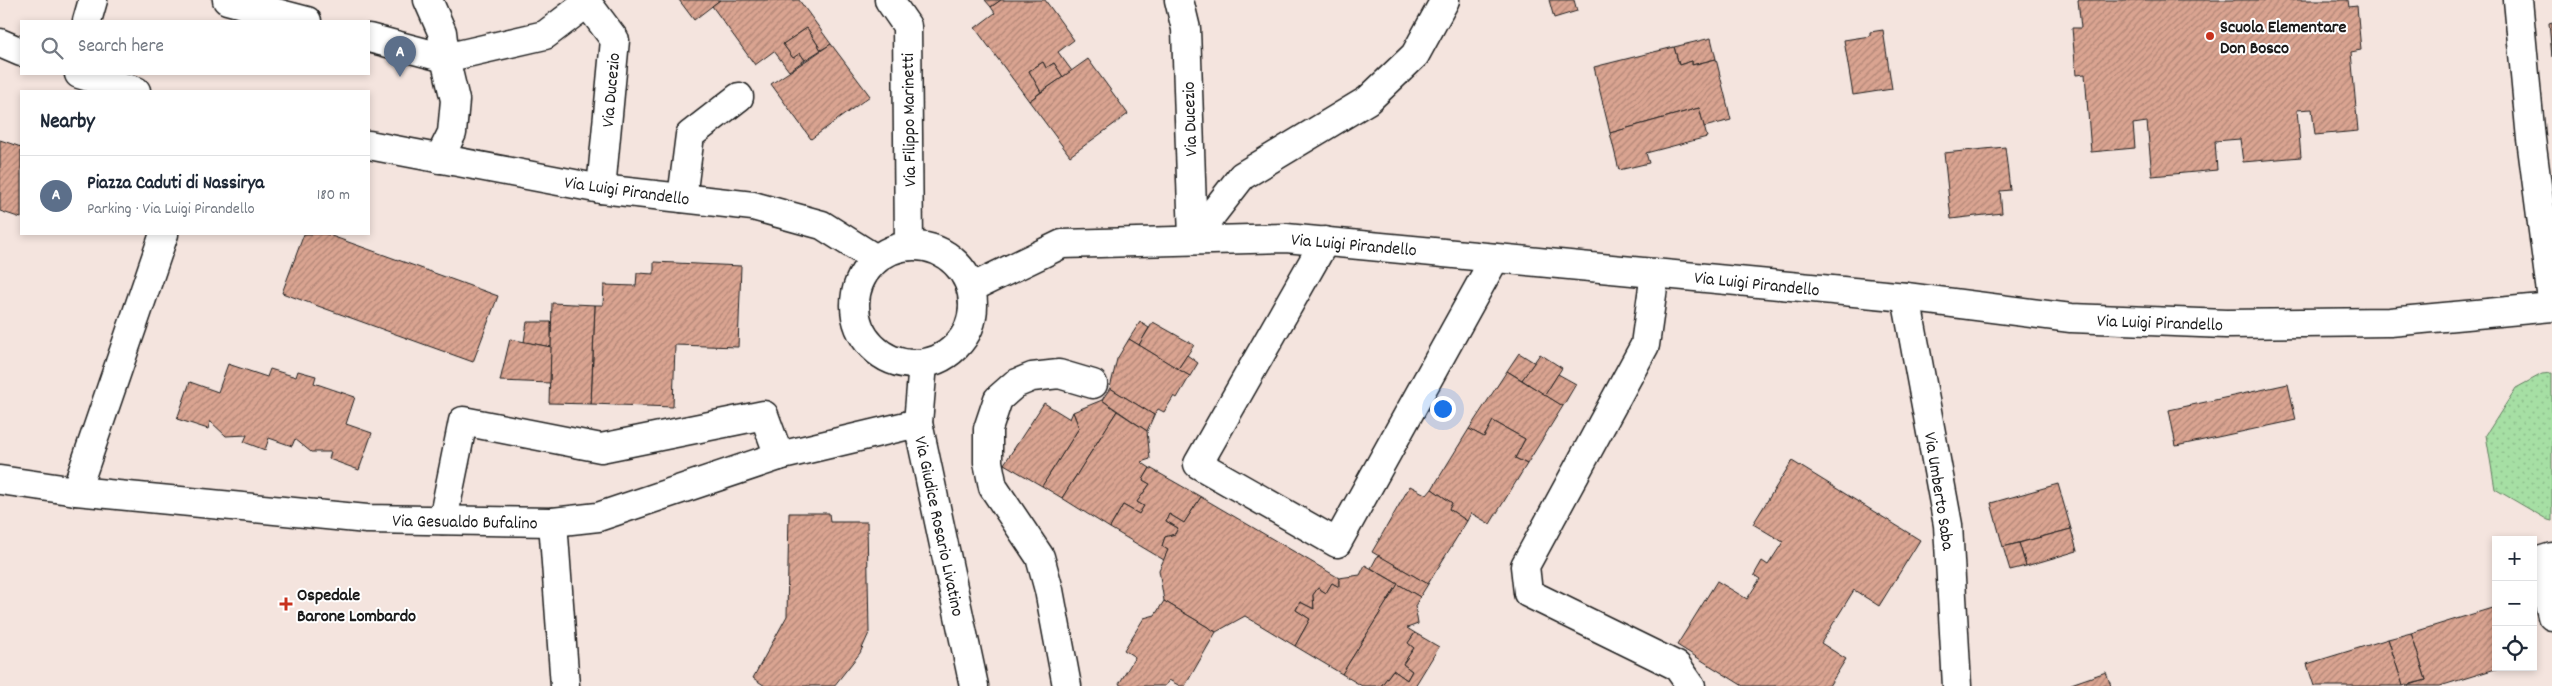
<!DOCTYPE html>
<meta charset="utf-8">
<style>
body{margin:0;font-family:Dekko,sans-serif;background:#f2f2f3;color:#1f2937}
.controls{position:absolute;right:15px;bottom:15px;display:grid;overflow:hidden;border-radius:0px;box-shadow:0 2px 8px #0003}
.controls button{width:45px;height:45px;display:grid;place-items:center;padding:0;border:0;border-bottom:1px solid #e0e1e3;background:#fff;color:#1f2937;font:25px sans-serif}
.you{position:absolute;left:1442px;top:408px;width:18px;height:18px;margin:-12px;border:4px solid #fff;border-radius:50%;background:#1a73e8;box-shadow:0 0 0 8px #1a73e833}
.badge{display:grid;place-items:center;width:32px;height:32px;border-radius:50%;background:#d93025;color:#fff;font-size:16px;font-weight:700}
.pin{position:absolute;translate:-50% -41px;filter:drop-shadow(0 1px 2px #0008)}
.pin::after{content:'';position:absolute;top:26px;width:18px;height:15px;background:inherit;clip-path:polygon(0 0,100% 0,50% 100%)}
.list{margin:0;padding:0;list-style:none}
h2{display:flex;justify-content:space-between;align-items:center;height:65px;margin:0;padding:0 20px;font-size:21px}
h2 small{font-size:16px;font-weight:400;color:#747a83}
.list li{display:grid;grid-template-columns:32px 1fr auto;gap:15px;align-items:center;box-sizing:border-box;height:80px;padding:0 20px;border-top:1px solid #e0e1e3}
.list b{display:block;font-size:19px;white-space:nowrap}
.list p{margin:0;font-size:16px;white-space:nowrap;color:#747a83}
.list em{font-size:16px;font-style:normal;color:#747a83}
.icon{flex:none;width:28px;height:28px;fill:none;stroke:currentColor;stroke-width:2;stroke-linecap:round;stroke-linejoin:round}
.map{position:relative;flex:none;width:2552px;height:686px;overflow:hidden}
.search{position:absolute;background:#fff;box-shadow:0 2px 8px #0003;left:20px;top:20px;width:350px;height:55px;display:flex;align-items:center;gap:12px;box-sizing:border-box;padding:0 18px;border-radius:0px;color:#747a83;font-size:19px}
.panel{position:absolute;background:#fff;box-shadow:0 2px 8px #0003;left:20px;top:90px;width:350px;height:145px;border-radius:0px}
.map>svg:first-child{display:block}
</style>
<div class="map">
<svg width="2552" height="686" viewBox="0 0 2552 686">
<defs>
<pattern id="park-dots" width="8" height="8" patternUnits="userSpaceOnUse" patternTransform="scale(1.25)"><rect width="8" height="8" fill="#a6dfa4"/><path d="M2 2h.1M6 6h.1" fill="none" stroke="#8ebf8d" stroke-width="1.8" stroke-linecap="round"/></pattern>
<pattern id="building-hatch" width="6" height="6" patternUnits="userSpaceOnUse" patternTransform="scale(1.25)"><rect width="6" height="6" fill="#daa491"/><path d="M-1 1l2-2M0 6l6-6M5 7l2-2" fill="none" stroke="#b08576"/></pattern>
</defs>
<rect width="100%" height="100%" fill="#f4e4de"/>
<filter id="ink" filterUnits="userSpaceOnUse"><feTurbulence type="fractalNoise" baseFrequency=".02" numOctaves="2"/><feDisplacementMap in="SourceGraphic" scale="10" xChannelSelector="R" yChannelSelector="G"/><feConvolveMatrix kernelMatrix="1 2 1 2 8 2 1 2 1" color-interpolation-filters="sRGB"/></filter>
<g filter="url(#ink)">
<!-- park -->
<polygon fill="url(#park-dots)" stroke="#617e60" points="2552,373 2552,521 2548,520 2495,489 2486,435 2516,388 2542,374"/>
<!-- building -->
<g fill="url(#building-hatch)" stroke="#1c1c1c">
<polygon points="679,0 720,0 694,20"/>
<polygon points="720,0 799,0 831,44 821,50 807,28 783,44 793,58 800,53 805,60 789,71 774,51 755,65 712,6"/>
<polygon points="985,0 1001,0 991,7"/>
<polygon points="1001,0 1045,0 1074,40 1058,52 1072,71 1063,77 1054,63 1046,68 1043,62 1029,71 1041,92 1029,101 975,28 995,13 991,7"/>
<polygon points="1549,0 1574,0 1577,11 1554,18"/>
<polygon points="2078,0 2348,0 2349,7 2357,6 2361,50 2351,52 2358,131 2315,135 2312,109 2297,110 2301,157 2243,162 2240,139 2215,141 2217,170 2152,176 2147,122 2133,124 2135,148 2091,152 2085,74 2076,75 2072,28 2081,28"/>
<polygon points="2552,22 2552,57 2549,23"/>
<polygon points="807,28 821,50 805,60 800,53 793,58 783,44"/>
<polygon points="1883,30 1892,89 1853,95 1844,40 1870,36 1870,32"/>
<polygon points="1711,38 1716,59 1692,65 1692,61 1679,65 1674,47"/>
<polygon points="831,44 870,96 811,139 771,84"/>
<polygon points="1674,47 1679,65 1692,61 1692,65 1716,59 1731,120 1704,127 1699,108 1610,133 1594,67"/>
<polygon points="1088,59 1128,114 1070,156 1029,101"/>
<polygon points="1043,62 1046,68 1054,63 1063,77 1041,92 1029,71"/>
<polygon points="1699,108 1707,137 1646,153 1649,163 1619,170 1610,133"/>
<polygon points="0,140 21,147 21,218 0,211"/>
<polygon points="2005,147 2010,190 2000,191 2002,213 1951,219 1944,153"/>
<polygon points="304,234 326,234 498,296 473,362 282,293"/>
<polygon points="654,262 741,266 738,347 675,345 673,407 591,404 595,305 603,305 604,285 636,286 637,273 654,274"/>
<polygon points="552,303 595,305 591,404 549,403"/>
<polygon points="527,322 551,322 551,347 524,342"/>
<polygon points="1140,322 1149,328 1139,345 1129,339"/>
<polygon points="1153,322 1194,345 1178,369 1139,345"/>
<polygon points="510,339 551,347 550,383 500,381"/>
<polygon points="1129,339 1190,376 1177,398 1174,396 1164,412 1158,409 1154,415 1110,388 1117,359"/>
<polygon points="1519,353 1535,363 1522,380 1507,371"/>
<polygon points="1540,354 1562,368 1545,395 1522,380"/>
<polygon points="1187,355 1198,363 1190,376 1178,369"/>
<polygon points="228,364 267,377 270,369 296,377 298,371 316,376 314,383 355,397 346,424 372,433 359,470 329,459 331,452 311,452 295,439 292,446 269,438 265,450 244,442 247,435 226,436 210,421 208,429 177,419 190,382 218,392"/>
<polygon points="1507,371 1563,406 1527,464 1515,458 1525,439 1493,421 1484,437 1469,429"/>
<polygon points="1558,374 1576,384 1563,406 1545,395"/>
<polygon points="2288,384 2296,420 2176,446 2169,410"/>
<polygon points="1110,388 1154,415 1147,431 1102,400"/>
<polygon points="1102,400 1117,411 1062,498 1042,486 1079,428 1073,412"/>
<polygon points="1044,403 1070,419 1073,412 1079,428 1042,486 1004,464"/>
<polygon points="1117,411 1147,431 1150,459 1141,462 1150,468 1143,480 1150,484 1137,502 1144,506 1139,514 1123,505 1110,528 1062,498"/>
<polygon points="1493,421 1525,439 1515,458 1527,464 1490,524 1471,513 1467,521 1449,509 1452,503 1432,489 1469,429 1484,437"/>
<polygon points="1792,461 1920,540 1879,606 1854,590 1821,643 1846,659 1829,686 1743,686 1677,645 1717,581 1747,599 1760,579 1754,575 1762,561 1768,565 1783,542 1753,524"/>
<polygon points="1150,468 1201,497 1184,523 1169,514 1166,521 1178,528 1175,534 1165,537 1162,546 1168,550 1164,560 1110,528 1123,505 1139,514 1144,506 1137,502 1150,484 1143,480"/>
<polygon points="2058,484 2071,529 2003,547 1991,503"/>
<polygon points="1410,486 1427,495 1432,489 1452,503 1449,509 1467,521 1428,584 1372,552"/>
<polygon points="1201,497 1339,578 1339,587 1332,583 1326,593 1318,588 1313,595 1314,609 1300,602 1296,610 1310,619 1295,646 1245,616 1216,632 1164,601 1159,570 1168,550 1162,546 1165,537 1175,534 1178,528 1166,521 1169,514 1184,523"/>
<polygon points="789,513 829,513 830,522 867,522 869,633 860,653 834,686 765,686 753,678 787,616"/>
<polygon points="2071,529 2077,551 2026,566 2019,543"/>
<polygon points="2019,543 2026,566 2010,570 2003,547"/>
<polygon points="1378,555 1428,584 1420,597 1371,568"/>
<polygon points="1365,565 1398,584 1342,674 1295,646 1310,619 1296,610 1300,602 1314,609 1313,595 1318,588 1326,593 1332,583 1339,587 1339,578 1360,575"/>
<polygon points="1398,584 1420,597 1415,606 1418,624 1407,628 1415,633 1408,643 1414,648 1403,664 1412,671 1407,680 1393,670 1381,686 1362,686 1342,674"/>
<polygon points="1164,601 1216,632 1185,686 1180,686 1169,680 1165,686 1123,686 1119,684 1135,657 1124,650 1144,618 1155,615"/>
<polygon points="2492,608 2496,621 2496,667 2502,667 2440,686 2406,686 2426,680 2411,633"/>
<polygon points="1415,633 1439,647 1415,686 1381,686 1393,670 1407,680 1412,671 1403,664 1414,648 1408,643"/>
<polygon points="2411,633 2426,680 2403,686 2388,639"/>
<polygon points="2388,639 2403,686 2314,686 2307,664"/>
<polygon points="2106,672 2111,686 2071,686 2071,684"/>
</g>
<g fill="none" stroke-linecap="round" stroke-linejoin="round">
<!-- minor casing -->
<g stroke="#1c1c1c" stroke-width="31">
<g id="minor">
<polyline points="227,0 307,21"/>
<polyline points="428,0 442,32 445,58 455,100 452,133 439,159"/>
<polyline points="585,0 615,40 601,189"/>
<polyline points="889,0 907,26 909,246"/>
<polyline points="1179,0 1186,29 1193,239"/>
<polyline points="2518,0 2531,139 2552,300"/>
<polyline points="87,21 93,0"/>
<polyline points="369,38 445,58 545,35 587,3"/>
<polyline points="0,43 21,52"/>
<polyline points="79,74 136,91"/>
<polyline points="369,145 601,189 753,206 822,225 876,259"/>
<polyline points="682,198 690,135 739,97"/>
<polyline points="1193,239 1242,176 1368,100 1415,55 1445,0"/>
<polyline points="1325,241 1198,464 1337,543 1495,258"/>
<circle cx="914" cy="305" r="59"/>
<polyline points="1655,273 1645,345 1525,566 1528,593 1677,666 1691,686"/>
<polyline points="971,288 1062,244 1286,238 1906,297 2071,318 2226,324 2390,322 2552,307"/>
<polyline points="1906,297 1948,525 1957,686"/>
<polyline points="923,364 918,423 974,686"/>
<polyline points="0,480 76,491 367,519 553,522 598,517 779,456 918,423"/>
<polyline points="76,491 164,234"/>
<polyline points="443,520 463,421 601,448 764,415 779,456"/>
<polyline points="553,522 565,686"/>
<polyline points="2552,557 2539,561 2552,616"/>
<polyline points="1067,686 1049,590 1040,557 993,487 988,462 988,429 998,399 1015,384 1032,377 1059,374 1093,384"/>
</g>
</g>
<!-- minor -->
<use href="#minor" stroke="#fff" stroke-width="28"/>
</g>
</g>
<!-- markers -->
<g fill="#c8321e" stroke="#fff" stroke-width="2">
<circle cx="2210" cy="36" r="5"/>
<path d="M283.5 596.5h5v5h5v5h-5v5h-5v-5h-5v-5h5z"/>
</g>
<g text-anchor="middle" stroke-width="4" stroke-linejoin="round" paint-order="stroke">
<!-- poi labels -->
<g font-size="18" font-weight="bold" fill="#1c1c1c" stroke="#fff" text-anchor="start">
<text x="2220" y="32">Scuola Elementare<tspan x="2220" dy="21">Don Bosco</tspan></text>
<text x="297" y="600">Ospedale<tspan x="297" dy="21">Barone Lombardo</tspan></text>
</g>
<!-- street labels -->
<g font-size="18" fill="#1c1c1c" stroke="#fff">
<text transform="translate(610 90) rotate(-85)" y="6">Via Ducezio</text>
<text transform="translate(1189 119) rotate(-92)" y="6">Via Ducezio</text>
<text transform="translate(908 120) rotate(-91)" y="6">Via Filippo Marinetti</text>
<text transform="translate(627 190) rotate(8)" y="6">Via Luigi Pirandello</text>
<text transform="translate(1354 244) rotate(5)" y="6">Via Luigi Pirandello</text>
<text transform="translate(1757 283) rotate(6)" y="6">Via Luigi Pirandello</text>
<text transform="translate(2160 322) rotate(2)" y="6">Via Luigi Pirandello</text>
<text transform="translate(1940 491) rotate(81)" y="6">Via Umberto Saba</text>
<text transform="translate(465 521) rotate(1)" y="6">Via Gesualdo Bufalino</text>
<text transform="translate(940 526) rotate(78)" y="6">Via Giudice Rosario Livatino</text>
</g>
</g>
</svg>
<div class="controls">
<button>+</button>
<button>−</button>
<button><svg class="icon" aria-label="locate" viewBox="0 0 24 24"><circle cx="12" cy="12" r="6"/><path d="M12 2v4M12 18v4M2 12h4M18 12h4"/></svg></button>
</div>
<div class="you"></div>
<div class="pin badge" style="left:400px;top:77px;background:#5c6f8a">A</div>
<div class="search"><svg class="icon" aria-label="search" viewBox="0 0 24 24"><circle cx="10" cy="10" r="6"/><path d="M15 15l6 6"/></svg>Search here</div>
<section class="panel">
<h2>Nearby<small></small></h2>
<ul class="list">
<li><span class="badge" style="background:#5c6f8a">A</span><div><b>Piazza Caduti di Nassirya</b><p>Parking · Via Luigi Pirandello</p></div><em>180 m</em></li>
</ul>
</section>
</div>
